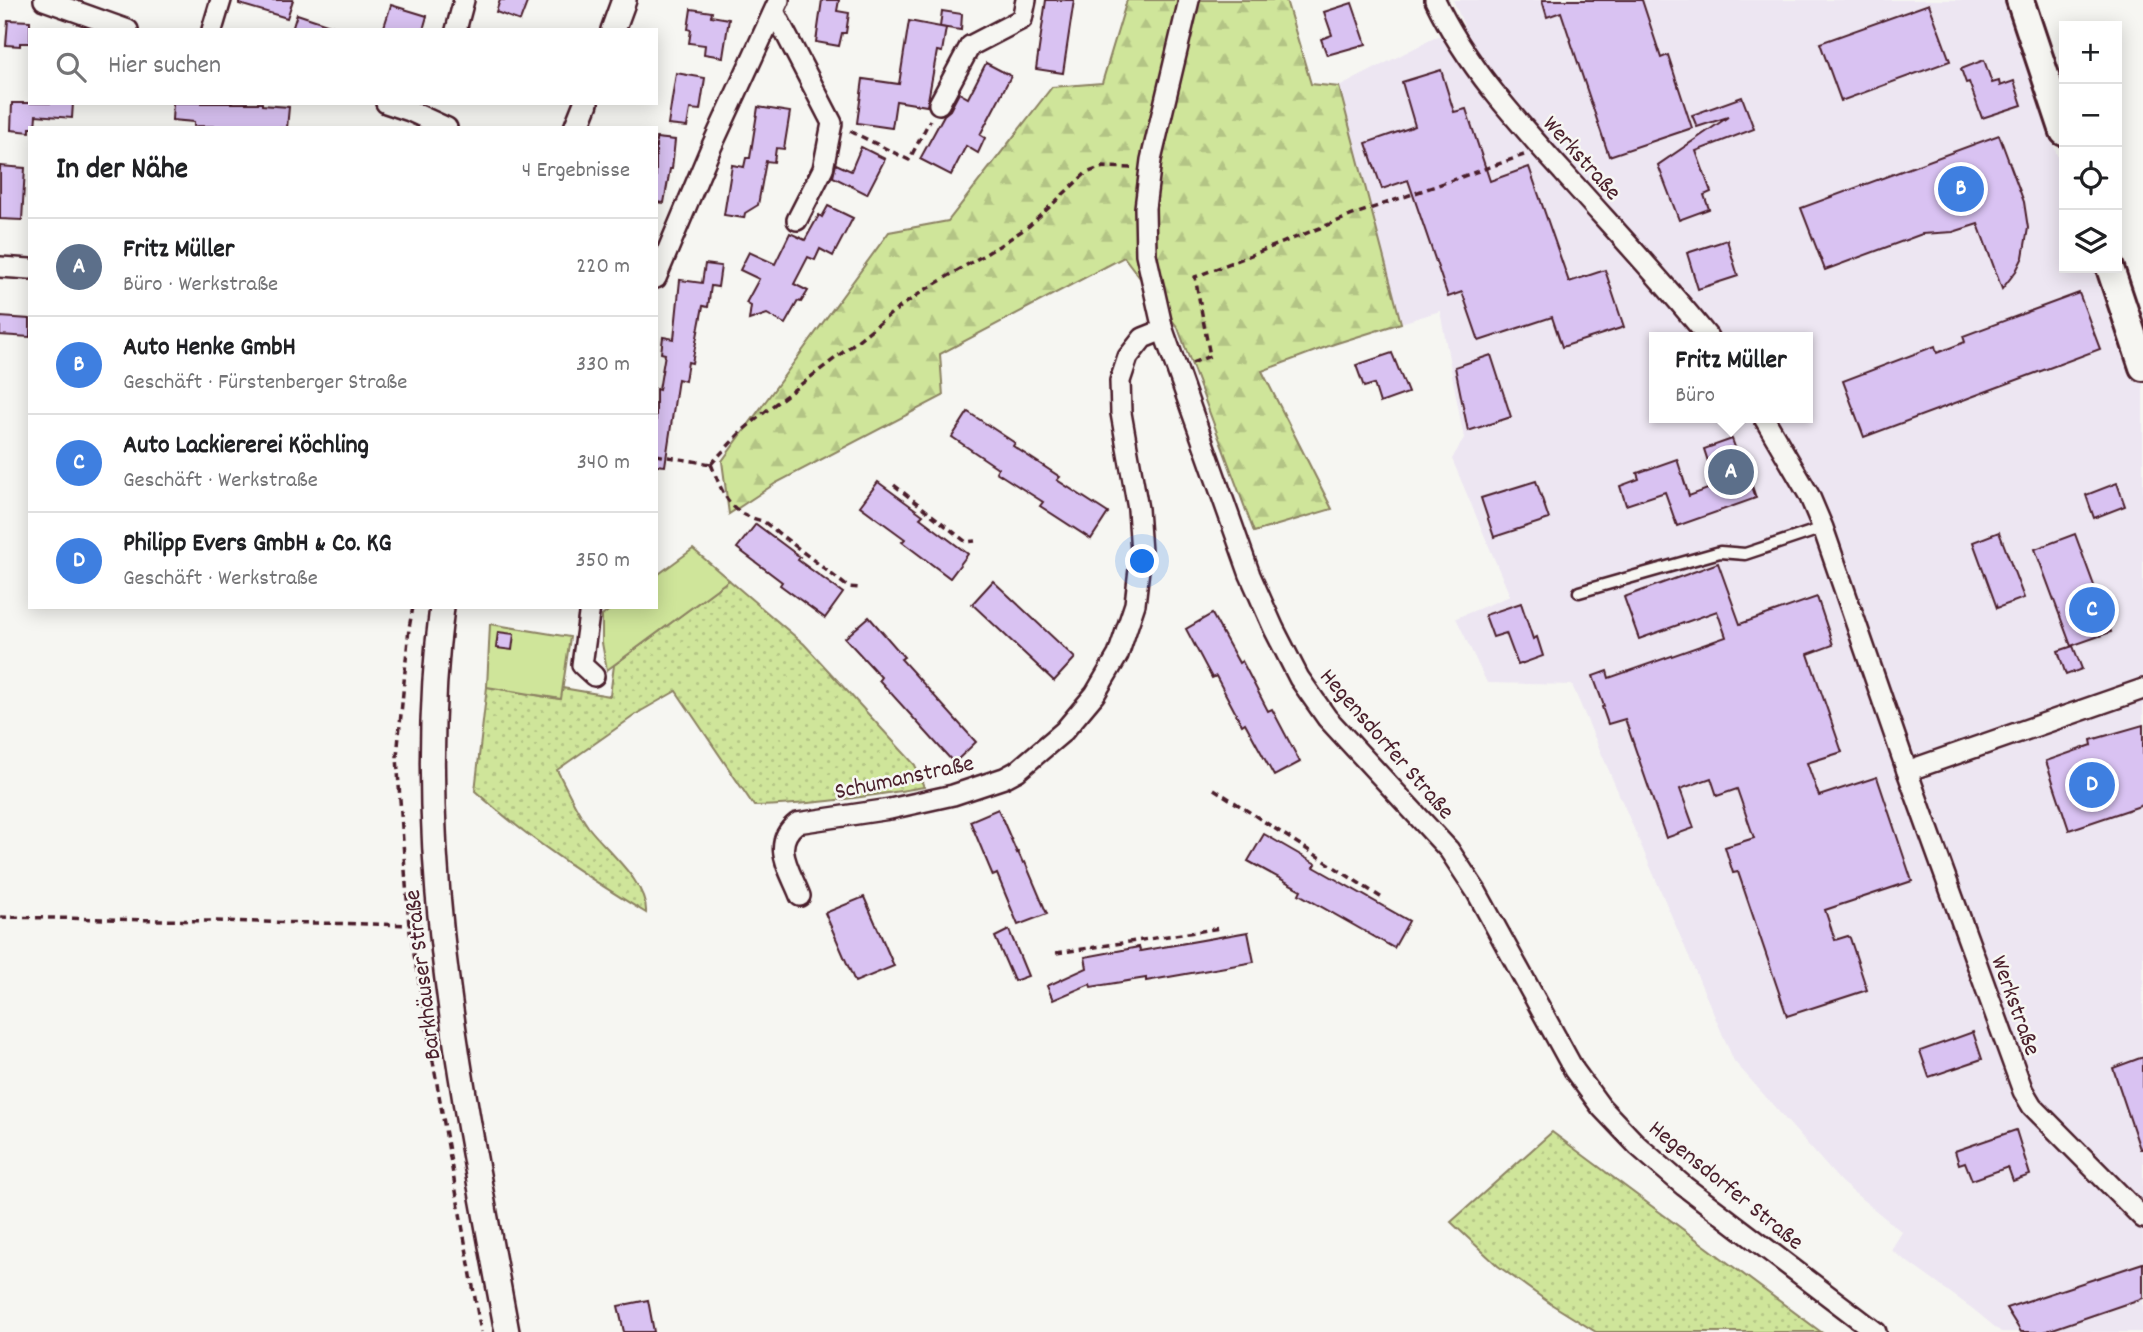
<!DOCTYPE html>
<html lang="de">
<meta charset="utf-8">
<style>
body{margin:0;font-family:Dekko,sans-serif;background:#f2f2f2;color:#202124}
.controls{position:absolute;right:21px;top:21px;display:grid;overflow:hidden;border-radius:0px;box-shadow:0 4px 18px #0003}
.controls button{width:63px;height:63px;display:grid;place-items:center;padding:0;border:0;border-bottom:2px solid #e0e0e0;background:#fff;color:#202124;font:35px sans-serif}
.you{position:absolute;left:1143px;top:562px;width:24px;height:24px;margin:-18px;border:5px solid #fff;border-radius:50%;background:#1a73e8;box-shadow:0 0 0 10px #1a73e833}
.badge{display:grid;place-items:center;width:46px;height:46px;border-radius:50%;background:#db2777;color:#fff;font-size:23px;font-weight:700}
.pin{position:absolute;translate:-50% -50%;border:4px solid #fff;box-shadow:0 2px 7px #0006}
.popup{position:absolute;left:1649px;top:332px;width:164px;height:91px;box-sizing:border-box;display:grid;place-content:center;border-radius:0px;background:#fff;filter:drop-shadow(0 2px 5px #0005);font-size:23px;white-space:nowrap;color:#757577}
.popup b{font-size:26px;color:#202124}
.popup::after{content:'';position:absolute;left:50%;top:100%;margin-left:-14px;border:14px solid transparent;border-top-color:#fff}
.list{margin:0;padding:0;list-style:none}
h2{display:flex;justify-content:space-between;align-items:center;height:91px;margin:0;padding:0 28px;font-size:30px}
h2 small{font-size:23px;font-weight:400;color:#757577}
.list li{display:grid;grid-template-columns:46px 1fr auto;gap:21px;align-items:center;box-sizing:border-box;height:98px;padding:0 28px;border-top:2px solid #e0e0e0}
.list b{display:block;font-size:26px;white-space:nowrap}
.list p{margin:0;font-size:23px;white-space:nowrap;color:#757577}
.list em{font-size:23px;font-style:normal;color:#757577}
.icon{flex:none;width:38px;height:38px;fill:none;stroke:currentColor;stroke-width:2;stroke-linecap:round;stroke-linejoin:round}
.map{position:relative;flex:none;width:2143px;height:1332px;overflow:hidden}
.search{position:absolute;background:#fff;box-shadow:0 4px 18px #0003;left:28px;top:28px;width:630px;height:77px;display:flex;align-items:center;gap:18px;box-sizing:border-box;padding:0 24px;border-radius:0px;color:#757577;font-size:26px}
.panel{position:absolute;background:#fff;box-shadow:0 4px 18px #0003;left:28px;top:126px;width:630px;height:483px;border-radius:0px}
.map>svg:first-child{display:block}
</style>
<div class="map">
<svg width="2143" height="1332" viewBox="0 0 2143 1332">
<defs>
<pattern id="grass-dots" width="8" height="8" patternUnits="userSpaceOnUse" patternTransform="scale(1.75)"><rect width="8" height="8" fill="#cfe59a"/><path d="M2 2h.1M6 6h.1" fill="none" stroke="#b3c485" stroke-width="1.8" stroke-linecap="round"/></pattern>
<pattern id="forest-firs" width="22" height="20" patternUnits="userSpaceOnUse" patternTransform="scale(1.75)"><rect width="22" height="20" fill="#cfe59a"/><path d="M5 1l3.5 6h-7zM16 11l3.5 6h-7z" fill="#b3c485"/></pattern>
</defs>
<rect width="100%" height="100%" fill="#f6f6f2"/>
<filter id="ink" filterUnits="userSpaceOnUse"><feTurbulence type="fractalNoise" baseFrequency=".0143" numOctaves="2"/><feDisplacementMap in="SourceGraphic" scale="14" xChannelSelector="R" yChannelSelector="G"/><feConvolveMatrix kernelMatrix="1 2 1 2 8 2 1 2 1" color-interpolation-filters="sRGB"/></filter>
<g filter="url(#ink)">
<!-- built -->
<path fill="#ede6f2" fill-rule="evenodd" d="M1453,0h554l57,177v91h29l18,55 32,-11v1020h-142l-28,-23 -82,-59 11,-18 -61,-50 -107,-121 -162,-376 -85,-2 -31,-65 54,-22 -58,-137 12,-21 -24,-127 -39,12 -62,-236 97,-50 28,-11zM1654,337h154v81h-154z"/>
<!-- grass -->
<g fill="url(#grass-dots)" stroke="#8c8262" stroke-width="2">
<path d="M729,580l75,64 111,121 9,22c-56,10 -112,18 -170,19l-78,-115 -35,20 -84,59c10,19 19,40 32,58 17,22 59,55 57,85 -59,-36 -119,-75 -171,-122l12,-104 73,12 2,-11 48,8 4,-31z"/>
<polygon points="1552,1132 1821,1332 1596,1332 1551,1304 1498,1266 1451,1222"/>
</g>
<!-- forest -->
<polygon fill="url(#forest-firs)" stroke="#8c8262" stroke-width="2" points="1127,0 1286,0 1311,84 1339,87 1401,323 1334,344 1262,371 1332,509 1254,532 1178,328 1124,257 940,354 943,396 776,483 729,514 722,461 889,232 948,221 1052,87 1102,83"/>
<!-- garden -->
<g fill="#cfe59a" stroke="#8c8262" stroke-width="2">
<polygon points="693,549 729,580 607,670 602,643 602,616 613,607 656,607 656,576"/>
<polygon points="490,624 570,637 561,699 487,687"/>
</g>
<!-- building -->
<g fill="#d9c2f2" stroke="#4a1f2b" stroke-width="2">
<polygon points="239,0 293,0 287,18 239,4"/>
<polygon points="500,0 528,0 520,21 496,12"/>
<polygon points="822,0 839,0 837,11 849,13 846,33 842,33 839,46 816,42"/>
<polygon points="1046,0 1074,0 1063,73 1036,69"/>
<polygon points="1542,0 1642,0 1661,58 1668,55 1692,128 1609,156 1561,12 1547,17"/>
<polygon points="1352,3 1366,44 1327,55 1321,39 1332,35 1324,12"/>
<polygon points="1929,4 1950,61 1841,101 1820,43"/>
<polygon points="391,5 427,16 423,30 383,30"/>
<polygon points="691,9 712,12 711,16 729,19 723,57 704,54 705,45 689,43 691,30 688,29"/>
<polygon points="942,11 962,14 961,30 940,27"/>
<polygon points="297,14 336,27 336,30 292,30"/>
<polygon points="8,20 30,21 30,43 20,43 20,46 6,45"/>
<polygon points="909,21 946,28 942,52 937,51 927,106 896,101 892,128 857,123 863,79 899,84"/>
<polygon points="1984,60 1992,83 1999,81 2000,86 2014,81 2022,105 1982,118 1969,82 1966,83 1961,69"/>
<polygon points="986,63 1011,76 980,135 985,138 978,153 966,146 951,175 920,159 944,115 950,110 959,93 968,98"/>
<polygon points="1441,70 1454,112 1466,109 1490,181 1529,167 1569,282 1605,270 1624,327 1562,347 1552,317 1479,341 1462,292 1448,297 1408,180 1382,189 1366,143 1415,126 1402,82"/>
<polygon points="676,73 705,78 700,110 690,109 687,127 668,125"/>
<polygon points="1742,97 1754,129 1696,151 1711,192 1704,195 1709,209 1679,220 1658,165 1728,117 1697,127 1692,115"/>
<polygon points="12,103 73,103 72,118 36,115 35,128 30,128 30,132 11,130"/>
<polygon points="173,103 262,103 262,105 289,107 287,128 194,126 194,122 172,120"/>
<polygon points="758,107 790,112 784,149 776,148 774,162 766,161 758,205 745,213 744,218 724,215 732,165 744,167 746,158 750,158"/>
<polygon points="1999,135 2024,202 2028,228 2023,257 2016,271 2002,289 1978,224 1953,232 1922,234 1825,270 1801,208"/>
<polygon points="656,138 675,140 672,169 670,169 664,203 656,202"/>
<polygon points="861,147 885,159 867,194 833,177 836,164 851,171"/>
<polygon points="0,166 25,168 22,220 0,219"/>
<polygon points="828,206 853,218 833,256 820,249 815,260 808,257 794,284 808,291 801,302 798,301 785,324 767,314 749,320 751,306 746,303 759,279 740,270 749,252 775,264 790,233 805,240 819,215 822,217"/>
<polygon points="1727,240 1738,276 1698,289 1687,253"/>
<polygon points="705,264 721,266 718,287 711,286 708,307 703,306 692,363 688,362 685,381 678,379 665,466 656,465 656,389 659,390 665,354 661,353 663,337 674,339 680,280 702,283"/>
<polygon points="2079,293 2100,349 1864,437 1843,381 1935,346 1937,353 1965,342 1963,336"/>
<polygon points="0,317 30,319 30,337 0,335"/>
<polygon points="1392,353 1408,393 1380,403 1374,384 1364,387 1356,365"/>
<polygon points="1491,355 1511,417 1468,431 1455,367"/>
<polygon points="968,412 1015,443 1013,446 1060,477 1057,480 1108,513 1091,539 1040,506 1043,502 996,472 998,468 952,437"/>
<polygon points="1732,439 1739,458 1742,457 1756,498 1677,526 1665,492 1626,505 1620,486 1639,479 1637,473 1677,459 1689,496 1716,486 1704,449"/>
<polygon points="1536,481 1549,519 1494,537 1481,498"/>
<polygon points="878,482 923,515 920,518 968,554 950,578 902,542 905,539 860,506"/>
<polygon points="2117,483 2125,506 2094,518 2086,495"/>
<polygon points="756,524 800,557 798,560 843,593 825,618 780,585 782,582 737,548"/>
<polygon points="1999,532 2024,598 1997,608 1973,542"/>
<polygon points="2075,534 2111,632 2071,646 2035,549"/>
<polygon points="1718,563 1740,624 1817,597 1833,645 1808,654 1842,752 1807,763 1819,796 1877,777 1912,881 1825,910 1835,940 1848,936 1850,938 1867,990 1787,1016 1738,872 1733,873 1725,847 1754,838 1737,789 1717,796 1711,778 1680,789 1694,828 1666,838 1625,719 1608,724 1602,707 1604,706 1593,676 1607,671 1609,678 1726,637 1717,611 1639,639 1624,597"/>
<polygon points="993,581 1075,658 1054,681 972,604"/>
<polygon points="1521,603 1533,639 1537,637 1543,656 1518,665 1506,633 1493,637 1485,615"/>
<polygon points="1212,614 1239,663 1242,661 1268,711 1272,709 1300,762 1274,776 1245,723 1242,725 1216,676 1212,678 1186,629"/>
<polygon points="869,617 904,657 901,659 976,742 954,763 879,680 881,677 845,638"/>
<polygon points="498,632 514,634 512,650 496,648"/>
<polygon points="2073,646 2082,669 2066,675 2058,651"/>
<polygon points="2143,725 2143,805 2069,830 2046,761 2092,745 2091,740"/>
<polygon points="998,809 1017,853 1018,852 1023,863 1025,862 1047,914 1018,925 997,874 993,876 970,821"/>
<polygon points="1264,834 1316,864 1314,867 1409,921 1394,948 1299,894 1301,890 1248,861"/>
<polygon points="864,897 894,966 855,982 825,913"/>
<polygon points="1009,930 1028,976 1014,981 995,937"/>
<polygon points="1248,932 1254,962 1146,981 1146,978 1091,987 1090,984 1053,1000 1047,986 1087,968 1085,957 1139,947 1140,951"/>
<polygon points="1973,1032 1982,1059 1929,1077 1920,1051"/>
<polygon points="2143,1057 2143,1149 2140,1149 2113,1068"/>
<polygon points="2016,1130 2030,1175 2013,1181 2008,1167 1972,1180 1965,1162 1959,1164 1955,1151"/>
<polygon points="2143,1263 2143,1298 2044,1332 2021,1332 2006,1308"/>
<polygon points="648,1300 654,1332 624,1332 618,1306"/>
</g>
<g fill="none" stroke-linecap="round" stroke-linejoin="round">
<!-- service casing -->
<g stroke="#4a1f2b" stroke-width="15">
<polyline id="service" points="1579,592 1720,552 1745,554 1823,528"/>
</g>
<!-- minor casing -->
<g stroke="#4a1f2b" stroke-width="24">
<g id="minor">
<polyline points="44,0 128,30"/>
<polyline points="1189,0 1151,160 1145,208 1146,254 1163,330 1250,575 1274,629 1299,678 1327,718 1449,850 1476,891 1574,1070 1601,1107 1638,1146 1684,1186 1876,1332"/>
<path d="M1435,0c31,65 80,119 128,172 49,55 99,108 145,165"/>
<polyline points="775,13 832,123 823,169 797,220"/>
<polyline points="212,30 221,0"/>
<polyline points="456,30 464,0"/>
<polyline points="386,103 410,111 447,128"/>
<polyline points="939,104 970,46 1022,19 1026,0"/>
<polyline points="0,267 30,269"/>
<polyline points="656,278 710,150 779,0"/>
<polyline points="1764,418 1809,495 1823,528 1907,771 2023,1091 2032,1106 2143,1218"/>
<polyline points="590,607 582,665 594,676"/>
<polyline points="1907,771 2143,689"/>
<path d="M800,896c-10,-26 -30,-52 -3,-73l93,-14 63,-14 51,-17 13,-7 47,-40 31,-37 23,-39 17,-51 6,-52 -3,-43 -17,-96 -1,-32 8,-24 15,-19 20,-8"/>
</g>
</g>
<!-- tertiary casing -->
<g stroke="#4a1f2b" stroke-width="28">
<g id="tertiary">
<polyline points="613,30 624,0"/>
<polyline points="576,128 586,103"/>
<path d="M442,607c-32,246 21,484 65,725"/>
</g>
</g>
<!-- secondary casing -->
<g stroke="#4a1f2b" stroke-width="32">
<g id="secondary">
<polyline points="2020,0 2064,132"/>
<polyline points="2110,268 2143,367"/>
</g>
</g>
<!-- path -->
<g stroke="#4a1f2b" stroke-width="3.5" stroke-dasharray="7 5" stroke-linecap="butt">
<polyline points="850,131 909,160 930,120"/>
<polyline points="1192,363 1210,356 1195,277 1358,213 1524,155"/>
<polyline points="656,455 711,464"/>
<polyline points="711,464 742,431 766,411 842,353 892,313 923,291 999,246 1029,226 1086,173 1103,167 1131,168"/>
<path d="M711,464c12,30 18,50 52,57l85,66 13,1"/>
<polyline points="894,485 966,542 975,541"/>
<polyline points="413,607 409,628 397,757 409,926 481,1332"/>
<polyline points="1214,789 1382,898"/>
<polyline points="0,917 421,925"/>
<polyline points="1056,953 1221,928"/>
</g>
<!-- service -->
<use href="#service" stroke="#f6f6f2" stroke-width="10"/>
<!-- minor -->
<use href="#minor" stroke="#f6f6f2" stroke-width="19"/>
<!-- tertiary -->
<use href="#tertiary" stroke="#f6f6f2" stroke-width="23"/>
<!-- secondary -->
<use href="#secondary" stroke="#f6f6f2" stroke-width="26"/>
</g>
</g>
<g text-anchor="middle" stroke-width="5" stroke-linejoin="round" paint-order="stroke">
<!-- street labels -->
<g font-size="24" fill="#4a1f2b" stroke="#f6f6f2">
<text transform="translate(1583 157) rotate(48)" y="8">Werkstraße</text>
<text transform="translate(1388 743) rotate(49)" y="8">Hegensdorfer Straße</text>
<text transform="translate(904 776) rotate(-12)" y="8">Schumanstraße</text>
<text transform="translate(421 975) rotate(-97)" y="8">Barkhäuser Straße</text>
<text transform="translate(2017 1005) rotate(70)" y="8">Werkstraße</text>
<text transform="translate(1727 1184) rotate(39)" y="8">Hegensdorfer Straße</text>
</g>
</g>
</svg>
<div class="controls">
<button>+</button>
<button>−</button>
<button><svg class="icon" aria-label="locate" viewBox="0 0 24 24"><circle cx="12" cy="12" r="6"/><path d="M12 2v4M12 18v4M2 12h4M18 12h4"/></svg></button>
<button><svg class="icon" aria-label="layers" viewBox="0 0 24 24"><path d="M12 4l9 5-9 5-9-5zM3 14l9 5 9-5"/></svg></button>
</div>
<div class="you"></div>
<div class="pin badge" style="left:1731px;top:472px;background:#5c6f8a">A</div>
<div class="popup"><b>Fritz Müller</b>Büro</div>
<div class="pin badge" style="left:1961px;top:189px;background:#3f7fe0">B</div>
<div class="pin badge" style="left:2092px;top:610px;background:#3f7fe0">C</div>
<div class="pin badge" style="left:2092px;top:785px;background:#3f7fe0">D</div>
<div class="search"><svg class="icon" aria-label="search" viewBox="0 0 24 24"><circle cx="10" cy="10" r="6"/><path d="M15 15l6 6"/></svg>Hier suchen</div>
<section class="panel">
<h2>In der Nähe<small>4 Ergebnisse</small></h2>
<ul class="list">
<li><span class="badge" style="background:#5c6f8a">A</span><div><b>Fritz Müller</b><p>Büro · Werkstraße</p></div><em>220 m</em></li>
<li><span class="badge" style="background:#3f7fe0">B</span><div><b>Auto Henke GmbH</b><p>Geschäft · Fürstenberger Straße</p></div><em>330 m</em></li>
<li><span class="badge" style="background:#3f7fe0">C</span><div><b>Auto Lackiererei Köchling</b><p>Geschäft · Werkstraße</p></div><em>340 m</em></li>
<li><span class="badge" style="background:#3f7fe0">D</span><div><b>Philipp Evers GmbH &amp; Co. KG</b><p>Geschäft · Werkstraße</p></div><em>350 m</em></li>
</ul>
</section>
</div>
